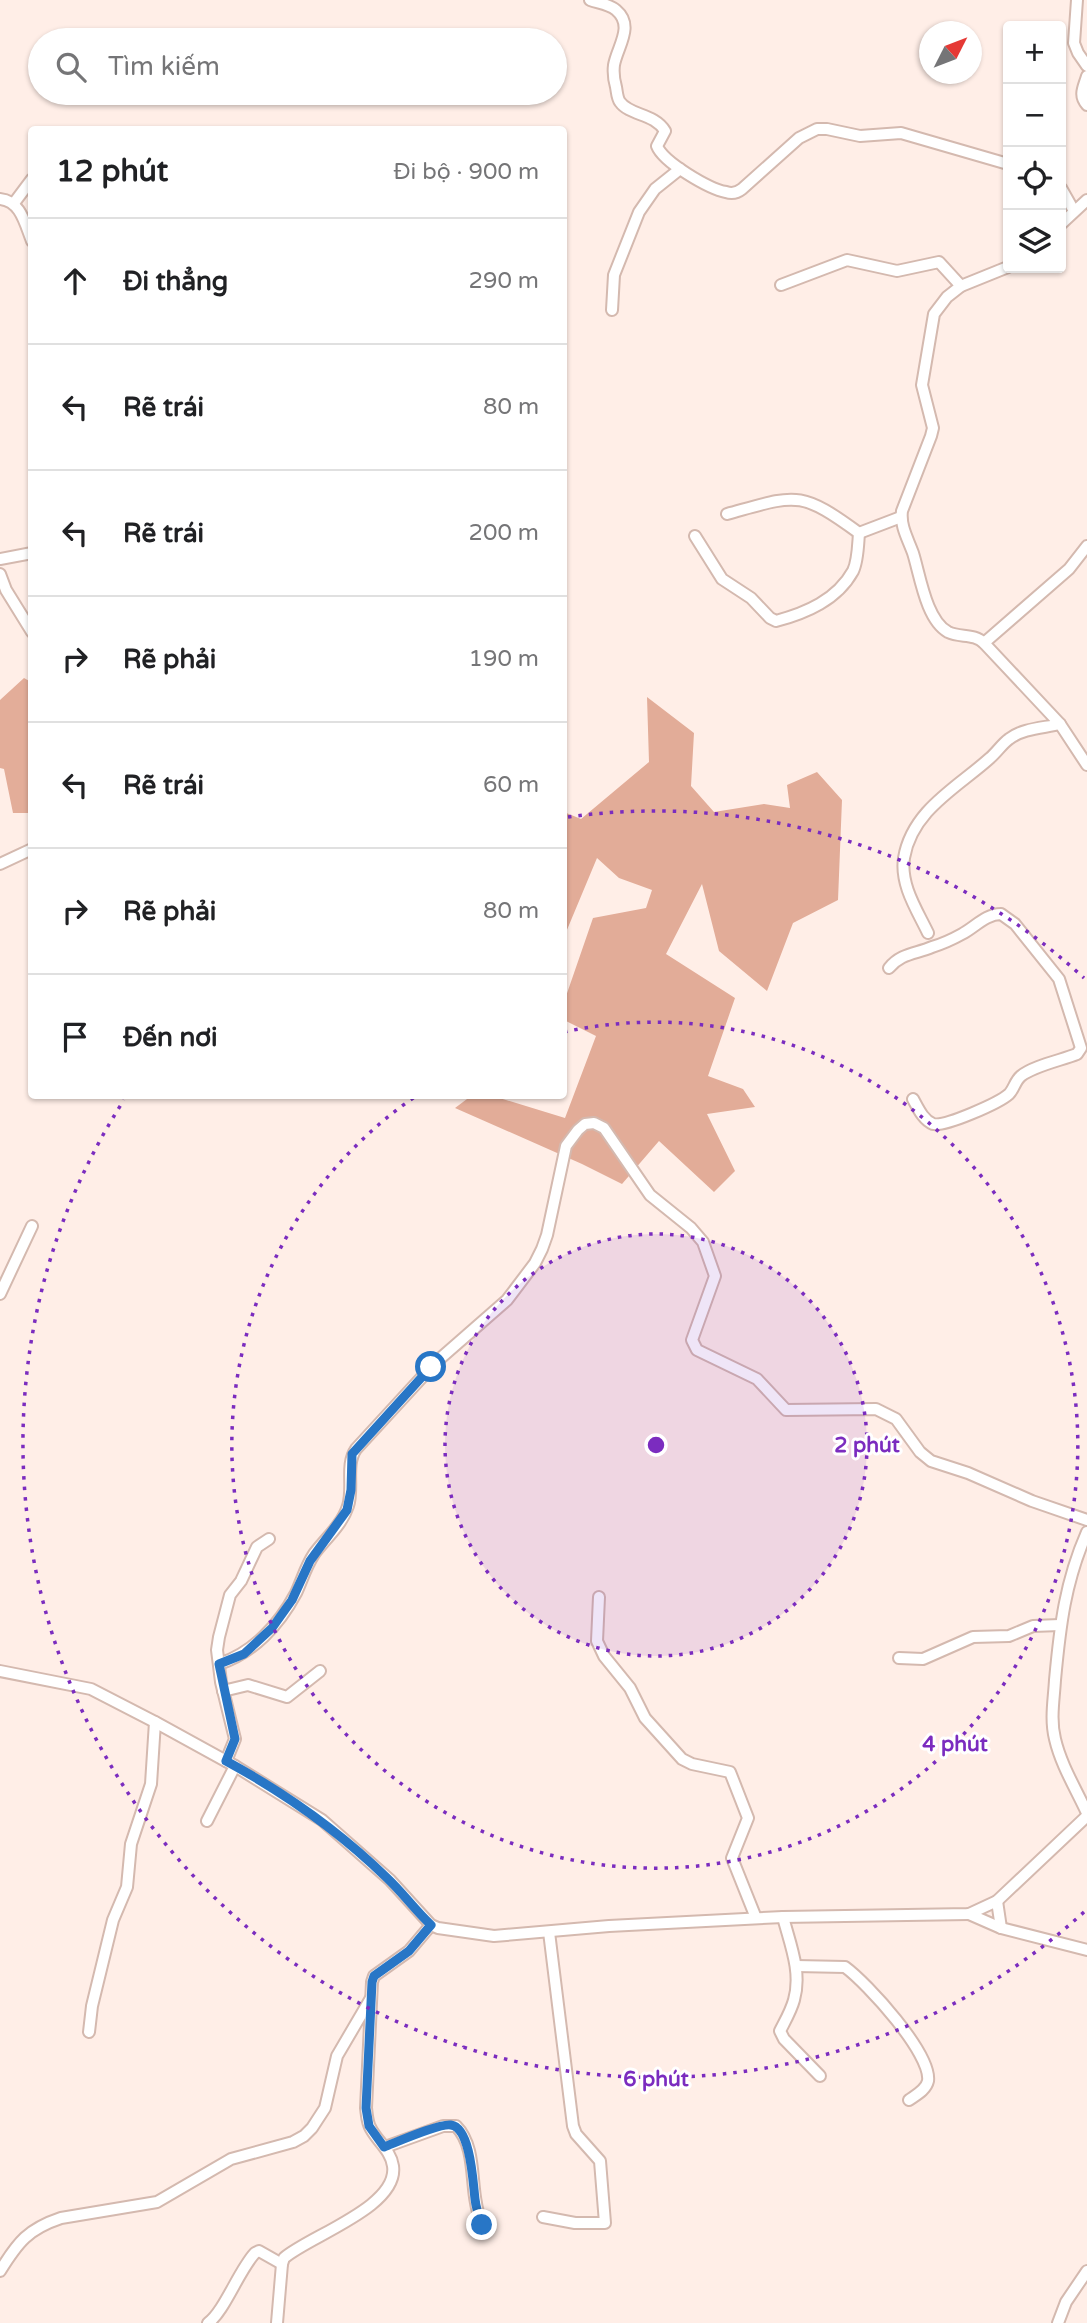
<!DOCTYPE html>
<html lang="vi">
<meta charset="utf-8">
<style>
body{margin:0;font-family:"Varela Round",sans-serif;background:#f2f2f2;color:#202124}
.controls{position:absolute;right:21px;top:21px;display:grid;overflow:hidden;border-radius:7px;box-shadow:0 2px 5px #0004}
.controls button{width:63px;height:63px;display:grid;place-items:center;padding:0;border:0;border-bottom:2px solid #e0e0e0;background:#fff;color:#202124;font:35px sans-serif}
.compass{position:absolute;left:919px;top:21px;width:63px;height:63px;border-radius:50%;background:#fff;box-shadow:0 2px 5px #0004;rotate:48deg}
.stop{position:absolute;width:21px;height:21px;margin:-16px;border:5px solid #2876c6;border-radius:50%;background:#fff}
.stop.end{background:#2876c6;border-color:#fff;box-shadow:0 2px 7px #0008}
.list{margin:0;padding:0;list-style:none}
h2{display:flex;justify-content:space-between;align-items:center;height:91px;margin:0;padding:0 28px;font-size:30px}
h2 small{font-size:23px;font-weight:400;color:#757577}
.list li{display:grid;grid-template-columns:46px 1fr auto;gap:21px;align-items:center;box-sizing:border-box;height:126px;padding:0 28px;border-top:2px solid #e0e0e0}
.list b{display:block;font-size:26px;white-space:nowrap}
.list em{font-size:23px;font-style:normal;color:#757577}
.icon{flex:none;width:38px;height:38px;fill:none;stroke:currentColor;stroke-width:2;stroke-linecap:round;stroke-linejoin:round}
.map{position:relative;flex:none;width:1087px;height:2323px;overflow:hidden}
.search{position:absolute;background:#fff;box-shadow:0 2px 5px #0004;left:28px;top:28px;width:539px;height:77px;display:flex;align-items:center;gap:18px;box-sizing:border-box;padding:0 24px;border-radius:38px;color:#757577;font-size:26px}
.panel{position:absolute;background:#fff;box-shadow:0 2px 5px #0004;left:28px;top:126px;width:539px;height:973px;border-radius:7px}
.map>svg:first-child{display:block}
</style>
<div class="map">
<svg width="1087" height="2323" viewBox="0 0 1087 2323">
<rect width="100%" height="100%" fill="#ffeee7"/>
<!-- forest -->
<polygon fill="#e2ac98" points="647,697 694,733 691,786 714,812 764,804 790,808 787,785 817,772 842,800 838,900 793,923 767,991 719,951 702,884 666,954 735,998 708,1076 743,1089 755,1107 707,1114 735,1171 714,1192 659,1141 622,1184 582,1164 455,1108 471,1096 493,1096 565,1118 596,1036 564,1020 564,1002 593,918 646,908 652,890 619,878 597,858 564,937 564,812 581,819 649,762"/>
<!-- water -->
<polygon fill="#e3ad99" points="24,678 31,682 31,813 13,813 4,769 0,768 0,700"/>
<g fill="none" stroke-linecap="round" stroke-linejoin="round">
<!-- minor casing -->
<g stroke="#d4b9af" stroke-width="14">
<g id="minor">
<path d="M590,0c8,3 19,4 26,10 19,16 1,37 -2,55 -1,8 0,15 2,22 1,5 1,11 4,15 10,14 34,11 45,29l-8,15c6,16 52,43 69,46 6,2 11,1 16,-3l57,-51 18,-9h10l33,7 41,-3 107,31"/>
<polyline points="1077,0 1074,43 1078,53 1087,66"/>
<path d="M1087,76c-3,11 -9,19 0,29"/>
<polyline points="1061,188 1074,211"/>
<path d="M0,199c21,2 25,25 32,42"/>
<polyline points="14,203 32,179"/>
<polyline points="1061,224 1087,200"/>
<path d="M1008,267l-47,19 -14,11 -13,17 -12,71 11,43 -2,8 -29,75c-2,15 6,28 11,42 7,22 13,67 35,79 12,6 26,1 36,11l76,81 27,41"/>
<polyline points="781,285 847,260 897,271 939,262 961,286"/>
<polyline points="612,310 614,275 639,212 655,189 680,169"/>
<path d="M727,514c69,-19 72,-25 132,19l42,-16"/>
<path d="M695,536l27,43 29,19 19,20 6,3c30,-8 61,-21 77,-50 5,-10 5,-26 6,-38"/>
<polyline points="0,559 32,553"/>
<polyline points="0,574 6,590 32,632"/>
<polyline points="984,643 1069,569 1087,546"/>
<polyline points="0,864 32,849"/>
<path d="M928,933c-11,-23 -28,-48 -24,-75 8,-48 54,-71 86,-100 7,-6 12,-14 19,-19 14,-11 35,-11 51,-15"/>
<path d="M889,968c12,-15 27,-14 43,-21 10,-3 21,-8 30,-13 13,-7 24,-20 39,-20l14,10 44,55 22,69 -4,6c-15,6 -44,12 -56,22 -6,5 -7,13 -12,18 -10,9 -64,33 -76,30 -10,-4 -15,-16 -20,-25"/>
<polyline points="0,1294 32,1226"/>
<path d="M1087,1532c-22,50 -27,94 -32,148 -1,19 -5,39 0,59 6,26 21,50 32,74"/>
<polyline points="599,1597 597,1641 604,1656 630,1688 645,1718 682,1759 692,1764 730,1772 748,1818 732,1858 756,1918"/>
<polyline points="899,1658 923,1659 973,1637 1009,1636 1033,1626 1060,1625"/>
<path d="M219,1664c34,-11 60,-39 77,-71 6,-13 10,-27 18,-39 11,-15 28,-29 34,-48 6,-18 -3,-41 8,-57l79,-86 72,-63 28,-37 7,-14 5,-14 19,-89 12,-16 7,-6 9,-1 10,5 46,67 41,33 12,14 12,34 -23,64 5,10 60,29 29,31 90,-1 20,10 24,33 11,9 37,12 64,28 55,19"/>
<polyline points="0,1671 91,1689 155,1722 235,1766 322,1820 390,1880 431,1925 438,1928 494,1936 609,1926 783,1917 969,1914 997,1901 1087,1816"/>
<polyline points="223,1691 248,1685 287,1697 320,1671"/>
<polyline points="226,1761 235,1739 221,1682 217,1650 219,1637 230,1595 241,1581 257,1547 269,1539"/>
<polyline points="207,1821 235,1766"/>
<polyline points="997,1901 1001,1928"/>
<polyline points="969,1914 1001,1928 1087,1950"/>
<path d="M783,1917c7,27 19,55 11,83 -3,11 -9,21 -14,31l4,8 36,37"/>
<path d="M796,1966l49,1c22,16 87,87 83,114 -2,9 -12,14 -19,19"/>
<polyline points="89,2032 92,2006 113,1920 127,1887 131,1844 151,1784 155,1722"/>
<path d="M385,2147l58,-21h13c19,19 15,53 20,77 1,8 4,15 6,22"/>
<polyline points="543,2217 575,2223 605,2223 600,2161 576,2134 573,2126 549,1932"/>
<path d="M0,2271c18,-29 28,-42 61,-53l96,-16 74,-43 62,-17 11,-6 8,-8 13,-20 12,-52 34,-58"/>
<path d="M208,2323c16,-11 31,-53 47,-70l4,-2 23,13"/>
<path d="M277,2323l5,-59 2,-6c25,-22 115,-51 109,-92 -2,-15 -15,-24 -22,-37 -4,-6 -4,-14 -5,-21l6,-126 2,-6 35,-25 22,-26"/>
<polyline points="1058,2323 1066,2302 1087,2271"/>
</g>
</g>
<!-- minor -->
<use href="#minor" stroke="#fff" stroke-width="10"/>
</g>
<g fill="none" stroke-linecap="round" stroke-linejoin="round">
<!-- route -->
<path stroke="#2876c6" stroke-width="9" d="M431,1367l-79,87 -1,36 -4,20 -37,51 -18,39 -20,28 -28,26 -25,10 16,75 -9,22c59,32 113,70 161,117 16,15 28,32 44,47l-22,26 -35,25 -2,6 -6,126 3,18 15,21c13,-5 56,-24 67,-22 20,3 22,59 24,74 1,9 4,18 7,26"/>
</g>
<!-- distance rings -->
<circle cx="656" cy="1445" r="211" fill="#7b2cbf" fill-opacity=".12"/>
<g fill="none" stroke="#7b2cbf" stroke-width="3.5" stroke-dasharray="3.5 7">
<circle cx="656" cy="1445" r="211"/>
<path d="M564 1032A423 423 0 1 1 416 1096"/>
<path d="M1084 1912A634 634 0 0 1 124 1100M568 817A634 634 0 0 1 1084 978"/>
</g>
<circle cx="656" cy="1445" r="10" fill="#7b2cbf" stroke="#fff" stroke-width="3.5"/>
<g font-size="21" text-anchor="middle" font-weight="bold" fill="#7b2cbf" stroke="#fff" stroke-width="6" stroke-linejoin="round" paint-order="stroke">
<text x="867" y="1452">2 phút</text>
<text x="955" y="1751">4 phút</text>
<text x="656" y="2086">6 phút</text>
</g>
</svg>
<div class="controls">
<button>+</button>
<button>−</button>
<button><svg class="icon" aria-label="locate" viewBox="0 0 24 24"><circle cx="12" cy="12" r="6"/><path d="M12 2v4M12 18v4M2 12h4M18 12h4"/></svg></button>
<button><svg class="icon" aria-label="layers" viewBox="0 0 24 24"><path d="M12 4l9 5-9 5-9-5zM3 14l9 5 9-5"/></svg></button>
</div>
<svg class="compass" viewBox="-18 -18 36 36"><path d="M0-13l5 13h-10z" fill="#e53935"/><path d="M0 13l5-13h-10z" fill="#757577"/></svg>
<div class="stop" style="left:431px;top:1367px"></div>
<div class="stop end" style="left:482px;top:2225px"></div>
<div class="search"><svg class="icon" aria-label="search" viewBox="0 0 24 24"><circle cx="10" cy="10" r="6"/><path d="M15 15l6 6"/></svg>Tìm kiếm</div>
<section class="panel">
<h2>12 phút<small>Đi bộ · 900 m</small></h2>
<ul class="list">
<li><svg class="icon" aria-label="ahead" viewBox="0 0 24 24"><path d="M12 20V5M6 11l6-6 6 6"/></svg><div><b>Đi thẳng</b></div><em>290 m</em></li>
<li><svg class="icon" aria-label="left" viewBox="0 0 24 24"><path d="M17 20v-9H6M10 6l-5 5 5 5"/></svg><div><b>Rẽ trái</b></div><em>80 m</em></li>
<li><svg class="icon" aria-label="left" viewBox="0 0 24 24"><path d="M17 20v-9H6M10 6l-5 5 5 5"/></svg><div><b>Rẽ trái</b></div><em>200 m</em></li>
<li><svg class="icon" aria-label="right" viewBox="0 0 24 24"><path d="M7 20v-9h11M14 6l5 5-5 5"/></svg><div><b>Rẽ phải</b></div><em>190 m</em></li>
<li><svg class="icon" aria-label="left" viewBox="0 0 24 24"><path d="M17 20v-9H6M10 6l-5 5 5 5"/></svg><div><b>Rẽ trái</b></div><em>60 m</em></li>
<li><svg class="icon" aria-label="right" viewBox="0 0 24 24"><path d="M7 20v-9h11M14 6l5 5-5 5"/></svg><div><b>Rẽ phải</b></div><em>80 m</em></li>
<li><svg class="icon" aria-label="arrive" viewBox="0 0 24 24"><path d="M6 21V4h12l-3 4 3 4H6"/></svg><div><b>Đến nơi</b></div></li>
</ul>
</section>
</div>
